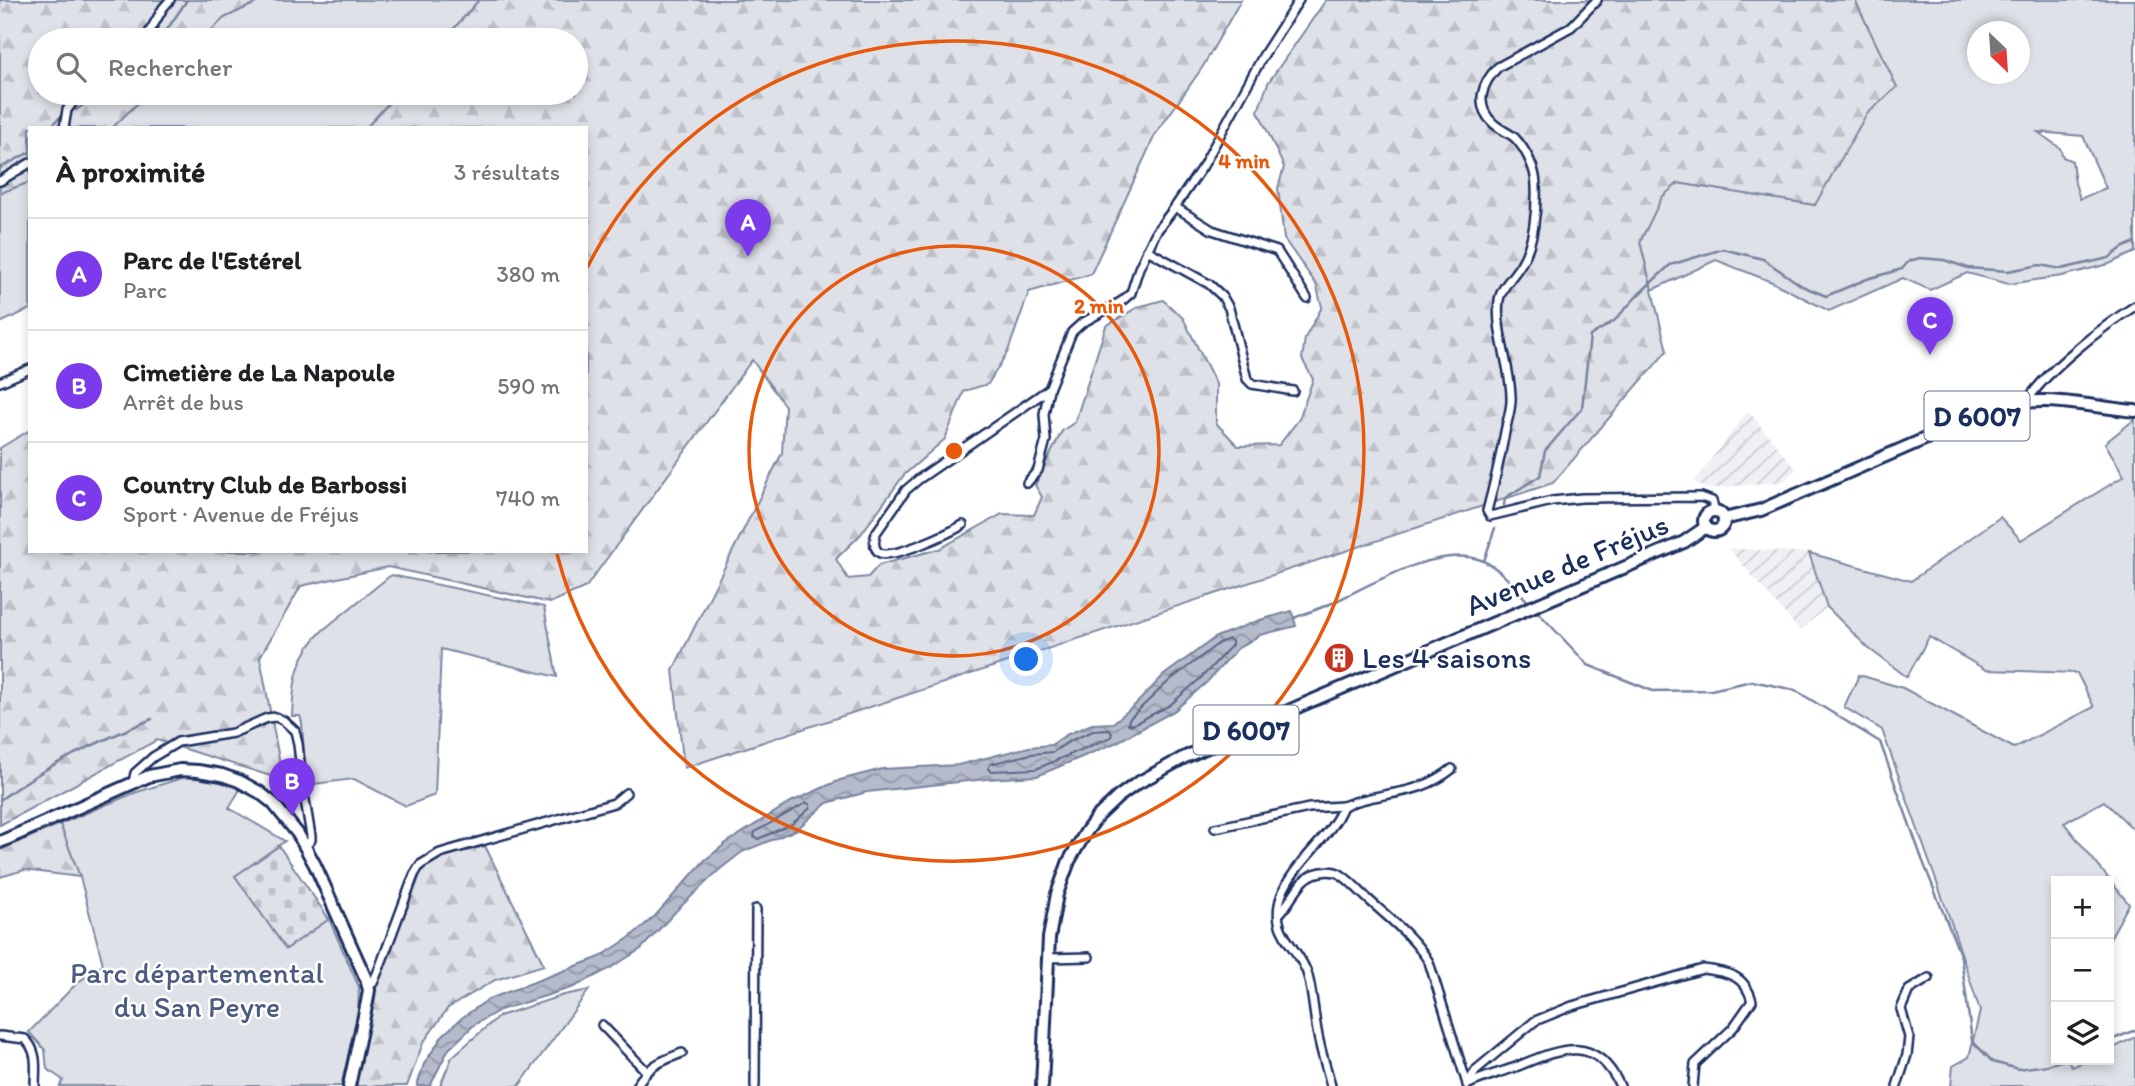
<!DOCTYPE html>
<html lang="fr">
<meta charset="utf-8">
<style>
body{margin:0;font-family:Itim,sans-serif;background:#f6f6f6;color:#202124}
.controls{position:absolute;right:21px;bottom:21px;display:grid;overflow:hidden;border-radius:0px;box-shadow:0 4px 10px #0003}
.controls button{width:63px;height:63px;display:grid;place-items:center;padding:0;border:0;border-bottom:2px solid #e0e0e0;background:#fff;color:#202124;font:35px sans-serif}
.compass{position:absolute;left:1967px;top:21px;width:63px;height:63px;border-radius:50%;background:#fff;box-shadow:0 4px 10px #0003;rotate:155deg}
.you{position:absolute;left:1027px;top:660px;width:24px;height:24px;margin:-18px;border:5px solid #fff;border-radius:50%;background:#1a73e8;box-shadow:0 0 0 10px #1a73e833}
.badge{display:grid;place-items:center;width:46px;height:46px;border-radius:50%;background:#7c3aed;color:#fff;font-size:23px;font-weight:700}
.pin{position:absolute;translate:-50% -58px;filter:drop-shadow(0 2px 4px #0008)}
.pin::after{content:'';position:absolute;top:37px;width:24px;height:21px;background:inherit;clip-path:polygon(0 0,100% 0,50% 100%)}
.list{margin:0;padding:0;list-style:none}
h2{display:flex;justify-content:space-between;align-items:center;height:91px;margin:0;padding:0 28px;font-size:30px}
h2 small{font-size:23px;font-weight:400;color:#757577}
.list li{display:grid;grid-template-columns:46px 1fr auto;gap:21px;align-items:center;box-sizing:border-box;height:112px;padding:0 28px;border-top:2px solid #e0e0e0}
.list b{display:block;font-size:26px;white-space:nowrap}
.list p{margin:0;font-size:23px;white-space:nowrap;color:#757577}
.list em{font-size:23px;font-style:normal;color:#757577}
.icon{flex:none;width:38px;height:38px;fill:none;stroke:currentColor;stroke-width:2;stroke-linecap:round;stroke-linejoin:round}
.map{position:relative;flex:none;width:2135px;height:1086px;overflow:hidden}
.search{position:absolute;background:#fff;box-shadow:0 4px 10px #0003;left:28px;top:28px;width:560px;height:77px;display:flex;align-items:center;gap:18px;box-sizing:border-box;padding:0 24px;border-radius:38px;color:#757577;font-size:26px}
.panel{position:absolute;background:#fff;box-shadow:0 4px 10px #0003;left:28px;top:126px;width:560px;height:427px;border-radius:0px}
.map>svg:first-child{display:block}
</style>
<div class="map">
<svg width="2135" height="1086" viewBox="0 0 2135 1086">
<defs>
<pattern id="industrial-furrows" width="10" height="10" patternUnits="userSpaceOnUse" patternTransform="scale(1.75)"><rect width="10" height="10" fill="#eff0f4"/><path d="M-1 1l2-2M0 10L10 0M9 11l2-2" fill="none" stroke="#ccced4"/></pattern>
<pattern id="forest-firs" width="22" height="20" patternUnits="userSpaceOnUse" patternTransform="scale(1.75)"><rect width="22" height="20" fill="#dee1e7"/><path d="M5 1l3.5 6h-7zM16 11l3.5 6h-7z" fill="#bec1c9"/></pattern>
<pattern id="cemetery-stones" width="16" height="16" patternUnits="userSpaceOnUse" patternTransform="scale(1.75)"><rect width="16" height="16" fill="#dee1e7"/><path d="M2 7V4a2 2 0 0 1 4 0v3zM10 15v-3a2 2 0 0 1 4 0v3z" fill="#bec1c9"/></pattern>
<pattern id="water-waves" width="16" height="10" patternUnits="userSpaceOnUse" patternTransform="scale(1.75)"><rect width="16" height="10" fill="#b5bbca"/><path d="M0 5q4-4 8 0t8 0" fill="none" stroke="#9298a7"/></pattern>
</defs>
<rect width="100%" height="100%" fill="#fff"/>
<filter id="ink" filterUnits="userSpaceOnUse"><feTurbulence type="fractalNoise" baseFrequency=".0143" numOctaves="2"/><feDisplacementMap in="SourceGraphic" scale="14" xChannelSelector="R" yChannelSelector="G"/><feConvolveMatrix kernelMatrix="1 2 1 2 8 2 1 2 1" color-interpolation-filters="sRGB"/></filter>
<g filter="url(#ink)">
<!-- industrial -->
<g fill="url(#industrial-furrows)">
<polygon points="1748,411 1796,469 1784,481 1707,489 1694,482"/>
<polygon points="1728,548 1809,553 1827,607 1800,631"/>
</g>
<!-- green -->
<g fill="#dee1e7" stroke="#7c88a2" stroke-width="2" fill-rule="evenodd">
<polygon points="262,0 479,0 444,40 201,40 224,18"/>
<path d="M1778,0h357v252l-26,12 -47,12 -53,8 -42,-11 -37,17 -27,-12 -74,33 -57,-29 -56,-22 -64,30 -12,-48 21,-45 17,-14 137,22zM1978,32h42v42h-42zM2038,132l45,4 23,52 -26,11 -5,-16 -3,-22 -9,-4 -3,-9z"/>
<polygon points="148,93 398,93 366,128 112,128"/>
<polygon points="30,182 30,309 0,323 0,193"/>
<polygon points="2135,419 2135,831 2104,801 2064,823 2129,904 2109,940 2109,881 2056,881 2056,1060 2068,1060 2072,1067 2088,1060 2109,1060 2109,1050 2135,1037 2135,1086 1951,1086 1953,1066 1969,1057 1980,1011 1951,922 1882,730 1844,707 1859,675 1903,688 2014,748 2094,707 2077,673 1986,670 1929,637 1907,677 1868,648 1827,607 1809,553 1911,581 2000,517 2021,540 2124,476 2105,443"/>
<path d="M391,575l153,32 13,70 -116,-28 -6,146 -29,11 -52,-27 -48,6 -4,-62 -2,-7h-8c1,-34 5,-62 31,-86z"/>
<polygon points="188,776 222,779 242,786 229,808 285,841 236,876 286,949 329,919 359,987 358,1013 341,1086 60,1086 63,1080 47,1069 45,1050 29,1032 77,983 103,964 80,877 60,824 134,793"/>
<polygon points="589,990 519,1086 440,1086 452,1057 499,1016 564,995"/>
</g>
<!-- forest -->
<g fill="url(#forest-firs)" stroke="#7c88a2" stroke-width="2">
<polygon points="0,0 262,0 224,18 201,40 40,40 40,93 148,93 112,128 30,128 30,182 0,193"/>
<polygon points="479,0 1241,0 1202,68 1155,135 1091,274 1029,292 1008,351 988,384 964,391 945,439 904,475 861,534 836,559 848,579 868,577 879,565 939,549 1002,514 1034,515 1042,497 1035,485 1062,431 1075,422 1106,326 1138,307 1163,300 1183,318 1216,384 1216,423 1238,446 1279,445 1299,419 1313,379 1302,359 1305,338 1322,307 1316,284 1284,239 1278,188 1284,167 1258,111 1268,83 1326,0 1855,0 1897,87 1866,115 1815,205 1678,183 1662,197 1640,242 1667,351 1553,483 684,768 673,670 782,453 785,406 752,360 586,587 550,603 388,567 301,586 260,657 283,780 157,740 0,825 0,448 30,430 30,551 586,551 586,128 366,128 398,93 576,93 576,40 444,40"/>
<polygon points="60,824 80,877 24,870 0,877 0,850"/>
<polygon points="485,846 544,965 495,980 448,1008 423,1043 407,1086 354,1086 376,983 415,889 423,866 444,856"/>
</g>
<!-- cemetery -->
<polygon fill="url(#cemetery-stones)" stroke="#7c88a2" stroke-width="2" points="279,846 329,919 286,949 235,876"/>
<!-- water -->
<polygon fill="url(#water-waves)" stroke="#77839f" stroke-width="2" points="1292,611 1296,626 1260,635 1237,649 1207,682 1174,711 1117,742 1037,776 986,779 867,792 827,803 796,830 742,852 719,870 677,910 641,949 609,969 574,987 500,1010 474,1025 448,1050 430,1086 417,1086 424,1064 443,1035 463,1017 489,999 600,957 629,938 655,916 704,861 726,843 791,802 840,780 882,769 958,765 1029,747 1051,745 1066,735 1092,724 1113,723 1136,704 1164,675 1216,637 1260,620"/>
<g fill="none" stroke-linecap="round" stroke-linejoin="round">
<!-- shore -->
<g stroke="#596789" stroke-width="2">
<polygon points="1229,639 1232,641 1232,645 1202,677 1170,705 1132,725 1128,724 1129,719 1169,681 1219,643"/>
<polygon points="1109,730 1112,733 1111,737 1036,769 991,771 988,769 990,764 1031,754 1053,752 1070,741 1093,731"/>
<polygon points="806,803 810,804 810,808 792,824 758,839 754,837 755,832"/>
</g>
<!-- stream -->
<g stroke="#77839f" stroke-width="2.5">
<polyline points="160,40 187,0"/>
<polyline points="76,110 101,93"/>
<polyline points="50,128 59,118"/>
<polyline points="0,168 30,152"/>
<polyline points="1504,505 1505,498 1540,476 1545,451 1582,408 1590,336 1614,321 1639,294 1670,265 1723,249 1763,259 1802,286 1826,296 1867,279 1902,269 1909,261 1920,258 1944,260 1968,268 2008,271 2040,265 2061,269 2109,258 2122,248 2135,242"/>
<polyline points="1484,561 1495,528"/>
<polyline points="1534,608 1588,665 1653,691 1711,690 1752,681 1795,690 1880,742 1922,859 1961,957 1972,1041 1993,1062 2018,1069 2048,1065 2063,1060"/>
<path d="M1294,618c12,-5 24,-9 36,-14 39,-18 107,-60 151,-44 19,7 35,29 48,43"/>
<path d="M0,800c47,-36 98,-58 152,-81"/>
<polyline points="2109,1041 2135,1030"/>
</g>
<!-- minor casing -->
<g stroke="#1b2f5e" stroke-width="12">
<g id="minor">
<path d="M1597,0l-26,27 -73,40c-16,16 -24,38 -5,56 6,6 15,9 22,15 11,12 21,31 21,48 1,24 -2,57 -15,78 -7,12 -20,23 -22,36 -4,32 11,64 12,96 1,12 -4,25 -6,36 -5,27 -11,53 -18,79l3,5 62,-15 30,-3 119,-1 11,4 3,10"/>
<polyline points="145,40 163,8 170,0"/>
<polyline points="64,128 67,110 80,93"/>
<polyline points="0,181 30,163"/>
<polyline points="1175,207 1212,230 1277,251 1307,298"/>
<polyline points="1147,250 1209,284 1222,296 1229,308 1247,379 1252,384 1293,391"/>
<polyline points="0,382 30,369"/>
<path d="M2027,401c21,-32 75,-74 108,-95"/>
<polyline points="1027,483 1038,470 1046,440 1044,414 1049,389 1072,332 1082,323 1122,301 1131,293 1139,268 1156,232 1175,207 1203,166 1263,56 1299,0"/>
<path d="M963,525c-14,8 -69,34 -83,28 -7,-4 -6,-13 -4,-20l30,-43 13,-11 130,-90"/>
<polyline points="133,782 135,773 153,757 178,742 233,733 267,718 276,717 284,721 295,731 298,744 303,788 311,836 311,840 305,847"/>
<polyline points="1215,828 1309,808 1343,806"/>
<path d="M1279,914c13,-12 18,-33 35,-40 8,-3 19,-4 26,0 11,7 20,18 29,26 21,19 45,37 60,62l38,122 10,-15 58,-48 37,-15 131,-37c25,3 42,6 49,32l-19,27 -38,36 -2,22"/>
<polyline points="1048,958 1089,957"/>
<polyline points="368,986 373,983 379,969 414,875 420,865 440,853 614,803 626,793"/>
<polyline points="602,1025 646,1071"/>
<path d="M0,1036l25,3c14,13 10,30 10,47"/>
<path d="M1467,1085c13,-7 31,-12 46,-17 45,-18 81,-37 107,18"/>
<path d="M636,1086c14,-21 23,-24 46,-33"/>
<polyline points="755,1086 756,909"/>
<path d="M1331,1086c-3,-14 -8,-27 -11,-41 -6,-23 -6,-46 -12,-69 -8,-30 -41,-42 -26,-82 13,-33 48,-55 61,-88 38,-16 73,-8 109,-37"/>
<polyline points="1897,1086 1907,1055 1909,1037 1901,1009 1909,990 1929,978"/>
</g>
</g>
<!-- secondary casing -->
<g stroke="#1b2f5e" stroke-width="16">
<polyline id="secondary" points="0,842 149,776 180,770 198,771 222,775 239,781 259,792 273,803 298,834 315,865 366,979 369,990 367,1002 349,1086"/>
</g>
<!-- primary casing -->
<g stroke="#1b2f5e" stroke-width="16">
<g id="primary">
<circle cx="1714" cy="521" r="10"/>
<path d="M1724,519l37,-9 233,-101c10,-3 21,-6 32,-7 34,-4 74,6 109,9"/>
<polyline points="1042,1086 1049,938 1057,894 1069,861 1086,832 1097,817 1118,797 1136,784 1183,758 1302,705 1684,542 1706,527"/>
</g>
</g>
<!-- minor -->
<use href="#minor" stroke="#fff" stroke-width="7"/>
<!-- secondary -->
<use href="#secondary" stroke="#fff" stroke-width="10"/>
<!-- primary -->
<use href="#primary" stroke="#fff" stroke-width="10"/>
</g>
</g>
<!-- distance rings -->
<g fill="none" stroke="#e8590c" stroke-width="3.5">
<circle cx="954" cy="451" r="205"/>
<path d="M587 268A410 410 0 1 1 557 554"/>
</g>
<!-- icons -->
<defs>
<g id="building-disc" transform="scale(1.575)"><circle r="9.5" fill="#c8321e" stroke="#fff"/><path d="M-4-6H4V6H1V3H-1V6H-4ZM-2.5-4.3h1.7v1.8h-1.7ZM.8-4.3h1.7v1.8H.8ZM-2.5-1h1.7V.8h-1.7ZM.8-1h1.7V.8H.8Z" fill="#fff"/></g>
</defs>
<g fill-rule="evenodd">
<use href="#building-disc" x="1339" y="658"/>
</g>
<g text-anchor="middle" stroke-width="5" stroke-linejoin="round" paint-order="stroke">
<!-- shield labels -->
<g fill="#fff" stroke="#5f6d8e" stroke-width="2">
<rect x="1924.5" y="391.5" width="105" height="49" rx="5"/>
<rect x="1193.5" y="705.5" width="105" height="49" rx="5"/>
</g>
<g font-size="28" font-weight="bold" fill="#1b2f5e">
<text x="1977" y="426">D 6007</text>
<text x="1246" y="740">D 6007</text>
</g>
<!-- street labels -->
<g font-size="30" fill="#1b2f5e" stroke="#fff">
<text transform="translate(1567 565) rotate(-23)" y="10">Avenue de Fréjus</text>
</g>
<!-- poi labels -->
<g font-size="30" fill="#1b2f5e" stroke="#fff" text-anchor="start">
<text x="1362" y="668">Les 4 saisons</text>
</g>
<!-- park labels -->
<g font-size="30" fill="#4c5c80" stroke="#fff">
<text x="197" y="983">Parc départemental<tspan x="197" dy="34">du San Peyre</tspan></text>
</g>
</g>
<circle cx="954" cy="451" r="10" fill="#e8590c" stroke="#fff" stroke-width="3.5"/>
<g font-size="21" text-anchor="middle" font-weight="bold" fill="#e8590c" stroke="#fff" stroke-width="5" stroke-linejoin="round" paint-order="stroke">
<text x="1244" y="168">4 min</text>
<text x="1099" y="313">2 min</text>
</g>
</svg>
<div class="controls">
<button>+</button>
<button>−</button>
<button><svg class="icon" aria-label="layers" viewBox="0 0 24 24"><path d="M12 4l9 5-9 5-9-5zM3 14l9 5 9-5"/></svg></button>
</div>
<svg class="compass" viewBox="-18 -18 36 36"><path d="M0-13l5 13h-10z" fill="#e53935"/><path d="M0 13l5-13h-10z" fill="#757577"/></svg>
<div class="you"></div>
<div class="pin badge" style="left:748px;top:257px">A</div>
<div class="pin badge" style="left:292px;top:816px">B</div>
<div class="pin badge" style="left:1930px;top:355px">C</div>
<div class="search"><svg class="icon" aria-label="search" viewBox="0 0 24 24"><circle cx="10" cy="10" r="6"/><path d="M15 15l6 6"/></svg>Rechercher</div>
<section class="panel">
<h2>À proximité<small>3 résultats</small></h2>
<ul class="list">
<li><span class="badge">A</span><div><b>Parc de l'Estérel</b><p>Parc</p></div><em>380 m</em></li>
<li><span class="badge">B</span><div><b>Cimetière de La Napoule</b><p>Arrêt de bus</p></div><em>590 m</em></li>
<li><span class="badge">C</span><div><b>Country Club de Barbossi</b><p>Sport · Avenue de Fréjus</p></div><em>740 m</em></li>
</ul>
</section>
</div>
